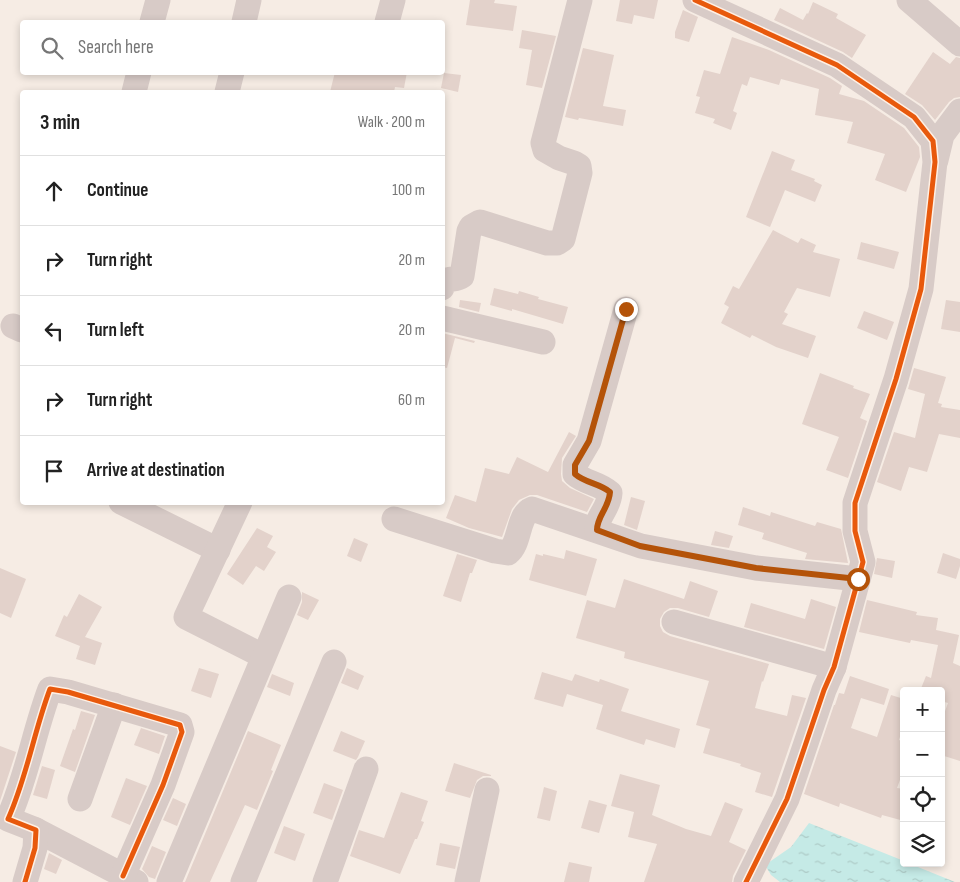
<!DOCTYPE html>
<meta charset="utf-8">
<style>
body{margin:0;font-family:"Sofia Sans Condensed",sans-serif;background:#f6f6f6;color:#222}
.controls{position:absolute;right:15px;bottom:15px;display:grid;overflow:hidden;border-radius:5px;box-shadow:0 2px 8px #0003}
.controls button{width:45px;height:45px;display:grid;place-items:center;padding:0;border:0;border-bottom:1px solid #e0e0e0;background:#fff;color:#222;font:25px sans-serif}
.stop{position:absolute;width:15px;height:15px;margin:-11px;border:4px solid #b45309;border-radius:50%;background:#fff}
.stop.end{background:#b45309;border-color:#fff;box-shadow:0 1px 5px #0008}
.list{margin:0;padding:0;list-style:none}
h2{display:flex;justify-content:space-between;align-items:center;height:65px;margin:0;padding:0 20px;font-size:21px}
h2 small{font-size:16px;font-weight:400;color:#767676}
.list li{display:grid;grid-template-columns:32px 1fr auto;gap:15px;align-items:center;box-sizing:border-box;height:70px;padding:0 20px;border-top:1px solid #e0e0e0}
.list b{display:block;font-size:19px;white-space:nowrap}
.list em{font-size:16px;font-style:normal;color:#767676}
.icon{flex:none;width:28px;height:28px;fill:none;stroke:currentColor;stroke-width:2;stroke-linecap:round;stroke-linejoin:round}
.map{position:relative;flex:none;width:960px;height:882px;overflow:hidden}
.search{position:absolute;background:#fff;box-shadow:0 2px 8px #0003;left:20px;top:20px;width:425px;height:55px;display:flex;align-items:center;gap:12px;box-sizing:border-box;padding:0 18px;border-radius:5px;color:#767676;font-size:19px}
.panel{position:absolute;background:#fff;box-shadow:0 2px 8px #0003;left:20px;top:90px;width:425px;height:415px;border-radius:5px}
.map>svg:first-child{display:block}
</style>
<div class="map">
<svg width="960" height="882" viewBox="0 0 960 882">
<defs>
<pattern id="water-ripples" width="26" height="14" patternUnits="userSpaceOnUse" patternTransform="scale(1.25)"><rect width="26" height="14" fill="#c5eae6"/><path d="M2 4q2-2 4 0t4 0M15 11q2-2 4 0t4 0" fill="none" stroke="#adcac6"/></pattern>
</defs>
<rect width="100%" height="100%" fill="#f6ece4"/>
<!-- water -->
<polygon fill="url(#water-ripples)" points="809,823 904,861 904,863 908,863 955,882 780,882 771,875 765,865 791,847"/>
<!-- building -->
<g fill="#e3d2cb">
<polygon points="470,0 495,0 494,3 517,6 513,31 466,25"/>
<polygon points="620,0 658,0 654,19 634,15 632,24 616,21"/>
<polygon points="813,2 838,14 836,18 866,35 852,58 843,52 774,20 780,8 803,20 807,13 808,14"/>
<polygon points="683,10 698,17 689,42 675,38 675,32"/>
<polygon points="522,30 556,36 542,88 526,85 532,50 519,48"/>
<polygon points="732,37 769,50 830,78 842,86 839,94 864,101 904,128 919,147 920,157 906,192 875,180 885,154 847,143 853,122 815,115 819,89 781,79 779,85 750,77 747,86 742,84 733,111 737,113 731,130 713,123 715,119 695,113 700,97 696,96 704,70 720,74"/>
<polygon points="583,48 614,55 603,106 626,110 623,126 579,118 578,120 565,117"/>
<polygon points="933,52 950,64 956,57 960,58 960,97 954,98 949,102 935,120 922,105 905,94"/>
<polygon points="335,72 407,72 404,88 395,87 394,92 330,92"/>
<polygon points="444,73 461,75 458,92 441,88"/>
<polygon points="772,151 795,160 791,170 815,179 814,181 822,185 815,202 785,190 770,227 746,217"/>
<polygon points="773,230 798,243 801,238 816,245 813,252 840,259 830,297 797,288 784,312 788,314 782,324 816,336 808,358 776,347 752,335 750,338 721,323 729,307 724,304 733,286 739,289"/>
<polygon points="861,242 899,252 894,269 857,259"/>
<polygon points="494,288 518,294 519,291 539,297 538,299 568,307 563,324 512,309 512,311 490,305"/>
<polygon points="460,300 481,303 479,312 459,307"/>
<polygon points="946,300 960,302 960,332 941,329"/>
<polygon points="864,311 894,322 887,340 857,328"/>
<polygon points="442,333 475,341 474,343 455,338 447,368 442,367"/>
<polygon points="914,368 946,377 938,403 942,404 941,407 960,410 960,438 939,434 927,472 909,467 901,491 877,482 894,432 915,438 925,394 908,389"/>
<polygon points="820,373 854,386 853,388 870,394 860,418 867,421 848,478 826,470 839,437 802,424"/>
<polygon points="569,432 576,436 562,458 561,474 562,481 570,488 594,499 587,512 537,495 530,495 519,500 512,509 502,537 469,528 446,518 455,495 476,502 485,468 509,474 517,457 548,472"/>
<polygon points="631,497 645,501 637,530 624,525"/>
<polygon points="743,507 770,516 771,512 815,526 817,522 841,529 848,563 805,559 807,553 762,539 764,533 738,525"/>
<polygon points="257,528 273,536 267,547 276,552 264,571 256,566 243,585 227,574"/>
<polygon points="715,531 733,536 729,548 711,545"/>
<polygon points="354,538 368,544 361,562 347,556"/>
<polygon points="566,550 597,559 586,596 529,580 536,554 543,556 543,554 564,559"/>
<polygon points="943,553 960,559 960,566 956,579 937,573"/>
<polygon points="457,554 477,560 472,573 470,573 461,602 443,596"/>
<polygon points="877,558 895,561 892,578 874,574"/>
<polygon points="0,568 26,579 11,618 0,613"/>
<polygon points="624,579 684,599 690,581 718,591 709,617 678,608 670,608 664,612 660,619 660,626 663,632 670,636 769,664 763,682 762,681 755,708 787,716 792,695 806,698 772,797 755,792 761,773 740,766 741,764 703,753 710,729 696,725 709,681 624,658 625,652 576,638 587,600 615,608"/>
<polygon points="302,592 319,600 308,620 297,615 302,602"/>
<polygon points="79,594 102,607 85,637 102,643 95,665 76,659 80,646 55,636 64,615 67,617"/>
<polygon points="811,599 836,607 824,649 744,627 751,603 805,619"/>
<polygon points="867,600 917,612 916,615 938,618 936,630 959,635 953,663 960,666 960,761 941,755 941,722 948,703 941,701 941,691 920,691 926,676 931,678 938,645 911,640 910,643 859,632"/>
<polygon points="199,668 219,674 211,698 191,691"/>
<polygon points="347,668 364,676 358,690 341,683"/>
<polygon points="542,672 572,681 575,674 599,682 600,679 629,689 621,711 680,729 675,748 646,739 644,745 596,729 603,705 567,694 563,707 534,699"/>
<polygon points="272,674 294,683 290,696 267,687"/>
<polygon points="850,676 889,689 884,705 861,698 851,728 877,737 891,695 904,699 904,724 899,740 904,742 904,769 897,788 904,789 904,821 882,815 881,818 840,803 839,807 804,794 834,705 835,705 839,693 844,694"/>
<polygon points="81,711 95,715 75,772 60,766 73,729 75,730"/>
<polygon points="141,728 165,736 159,754 134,745"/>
<polygon points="248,731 281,745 271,770 273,771 257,810 245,805 210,882 185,882"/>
<polygon points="341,731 365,741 358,757 356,760 333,751"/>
<polygon points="0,746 16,752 0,801"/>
<polygon points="454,763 491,775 491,776 483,776 477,780 470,798 445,791"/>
<polygon points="42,766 55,770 47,799 33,795"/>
<polygon points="620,774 660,785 652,815 686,829 711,836 725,802 743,809 729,842 746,850 733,876 732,882 644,882 657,844 628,837 634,812 611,806"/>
<polygon points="126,778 147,786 130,825 111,817"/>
<polygon points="324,783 343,790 332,820 313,813"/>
<polygon points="544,787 557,791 550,821 537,818"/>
<polygon points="401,792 428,801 421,821 424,822 417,839 415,839 400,874 350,856 359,830 384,838"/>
<polygon points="173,798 186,804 177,826 163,820"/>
<polygon points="589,800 607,805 599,833 581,828"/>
<polygon points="284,826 305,834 295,861 274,853"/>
<polygon points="440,843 460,847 455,869 436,865"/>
<polygon points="152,846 166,852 155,879 149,877 142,869"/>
<polygon points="49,853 62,860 56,874 44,869"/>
<polygon points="569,862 592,867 589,882 564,882"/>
</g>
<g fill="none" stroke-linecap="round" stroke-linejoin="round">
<!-- minor -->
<g stroke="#d8cbc7" stroke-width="25">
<polyline points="695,0 837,65 914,117 933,141 935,162 921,289 896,379 855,503 855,531 863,562 834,667 824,690 787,799 746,882"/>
<polyline points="909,0 960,44"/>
<polyline points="152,22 158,0"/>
<polyline points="244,22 249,0"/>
<polyline points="387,22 393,0"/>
<polyline points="134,92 139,72"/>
<polyline points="227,92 232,72"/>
<polyline points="936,160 942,135 960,111"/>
<path d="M442,288c3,-13 12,-6 20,-12l7,-45 2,-4 9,-5 67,21h10l6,-4 17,-66 -1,-7 -5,-3 -15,-5 -14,-8 -2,-7 37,-143"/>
<polyline points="442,318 543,342"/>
<polyline points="13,326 22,330"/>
<polyline points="121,502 218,550"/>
<polyline points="240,502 186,617 263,656"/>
<path d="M394,519l101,32 13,2c13,-10 9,-38 24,-44l109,37 115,22 102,11"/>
<path d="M597,530c0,-15 12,-21 13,-37 -11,-10 -25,-10 -35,-19v-9l14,-24 37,-132"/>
<polyline points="674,622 834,667"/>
<polyline points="80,799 114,705"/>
<polyline points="36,830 136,882"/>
<path d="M25,882l10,-34 1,-18 -28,-11c19,-42 26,-88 42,-130l18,3 112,33 2,7 -19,53 -40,91"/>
<polyline points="169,882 289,597"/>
<polyline points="243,882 334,662"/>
<polyline points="325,882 366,769"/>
<polyline points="467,882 487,790"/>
</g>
<!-- cycleway casing -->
<g stroke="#fff0e4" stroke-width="8">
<g id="cycleway">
<polyline points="695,0 837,65 914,117 933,141 935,162 921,289 896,379 855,503 855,531 863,562 834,667 824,690 787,799 746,882"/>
<path d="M25,882l10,-34 1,-18 -28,-11c19,-42 26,-88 42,-130l18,3 112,33 2,7 -19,53 -40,91"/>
</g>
</g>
<!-- cycleway -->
<use href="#cycleway" stroke="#e8590c" stroke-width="5"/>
</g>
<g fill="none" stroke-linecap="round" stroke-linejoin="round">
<!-- route -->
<path stroke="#b45309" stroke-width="6" d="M626,309l-37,132 -14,24v9c10,9 24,9 35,18 -1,16 -13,24 -13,38l43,16 116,22 102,11"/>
</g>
</svg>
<div class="controls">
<button>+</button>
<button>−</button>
<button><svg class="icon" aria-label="locate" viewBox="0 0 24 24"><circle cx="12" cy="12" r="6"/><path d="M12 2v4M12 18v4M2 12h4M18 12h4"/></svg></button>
<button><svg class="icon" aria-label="layers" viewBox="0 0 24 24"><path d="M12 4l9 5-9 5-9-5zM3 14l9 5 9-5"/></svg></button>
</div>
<div class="stop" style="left:858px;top:579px"></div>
<div class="stop end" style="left:626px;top:309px"></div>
<div class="search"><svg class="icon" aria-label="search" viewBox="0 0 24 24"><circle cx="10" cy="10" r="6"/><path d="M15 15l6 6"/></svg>Search here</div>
<section class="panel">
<h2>3 min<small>Walk · 200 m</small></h2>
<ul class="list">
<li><svg class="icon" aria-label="ahead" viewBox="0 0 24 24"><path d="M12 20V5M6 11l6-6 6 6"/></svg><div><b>Continue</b></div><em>100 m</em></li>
<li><svg class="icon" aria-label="right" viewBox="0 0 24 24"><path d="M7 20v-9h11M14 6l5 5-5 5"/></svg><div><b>Turn right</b></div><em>20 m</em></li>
<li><svg class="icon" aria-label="left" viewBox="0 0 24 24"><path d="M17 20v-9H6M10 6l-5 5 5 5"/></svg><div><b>Turn left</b></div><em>20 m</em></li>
<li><svg class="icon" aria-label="right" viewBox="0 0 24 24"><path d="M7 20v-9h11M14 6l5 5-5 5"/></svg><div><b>Turn right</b></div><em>60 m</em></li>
<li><svg class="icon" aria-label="arrive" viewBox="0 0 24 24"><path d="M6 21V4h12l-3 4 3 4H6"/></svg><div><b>Arrive at destination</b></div></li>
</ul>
</section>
</div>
